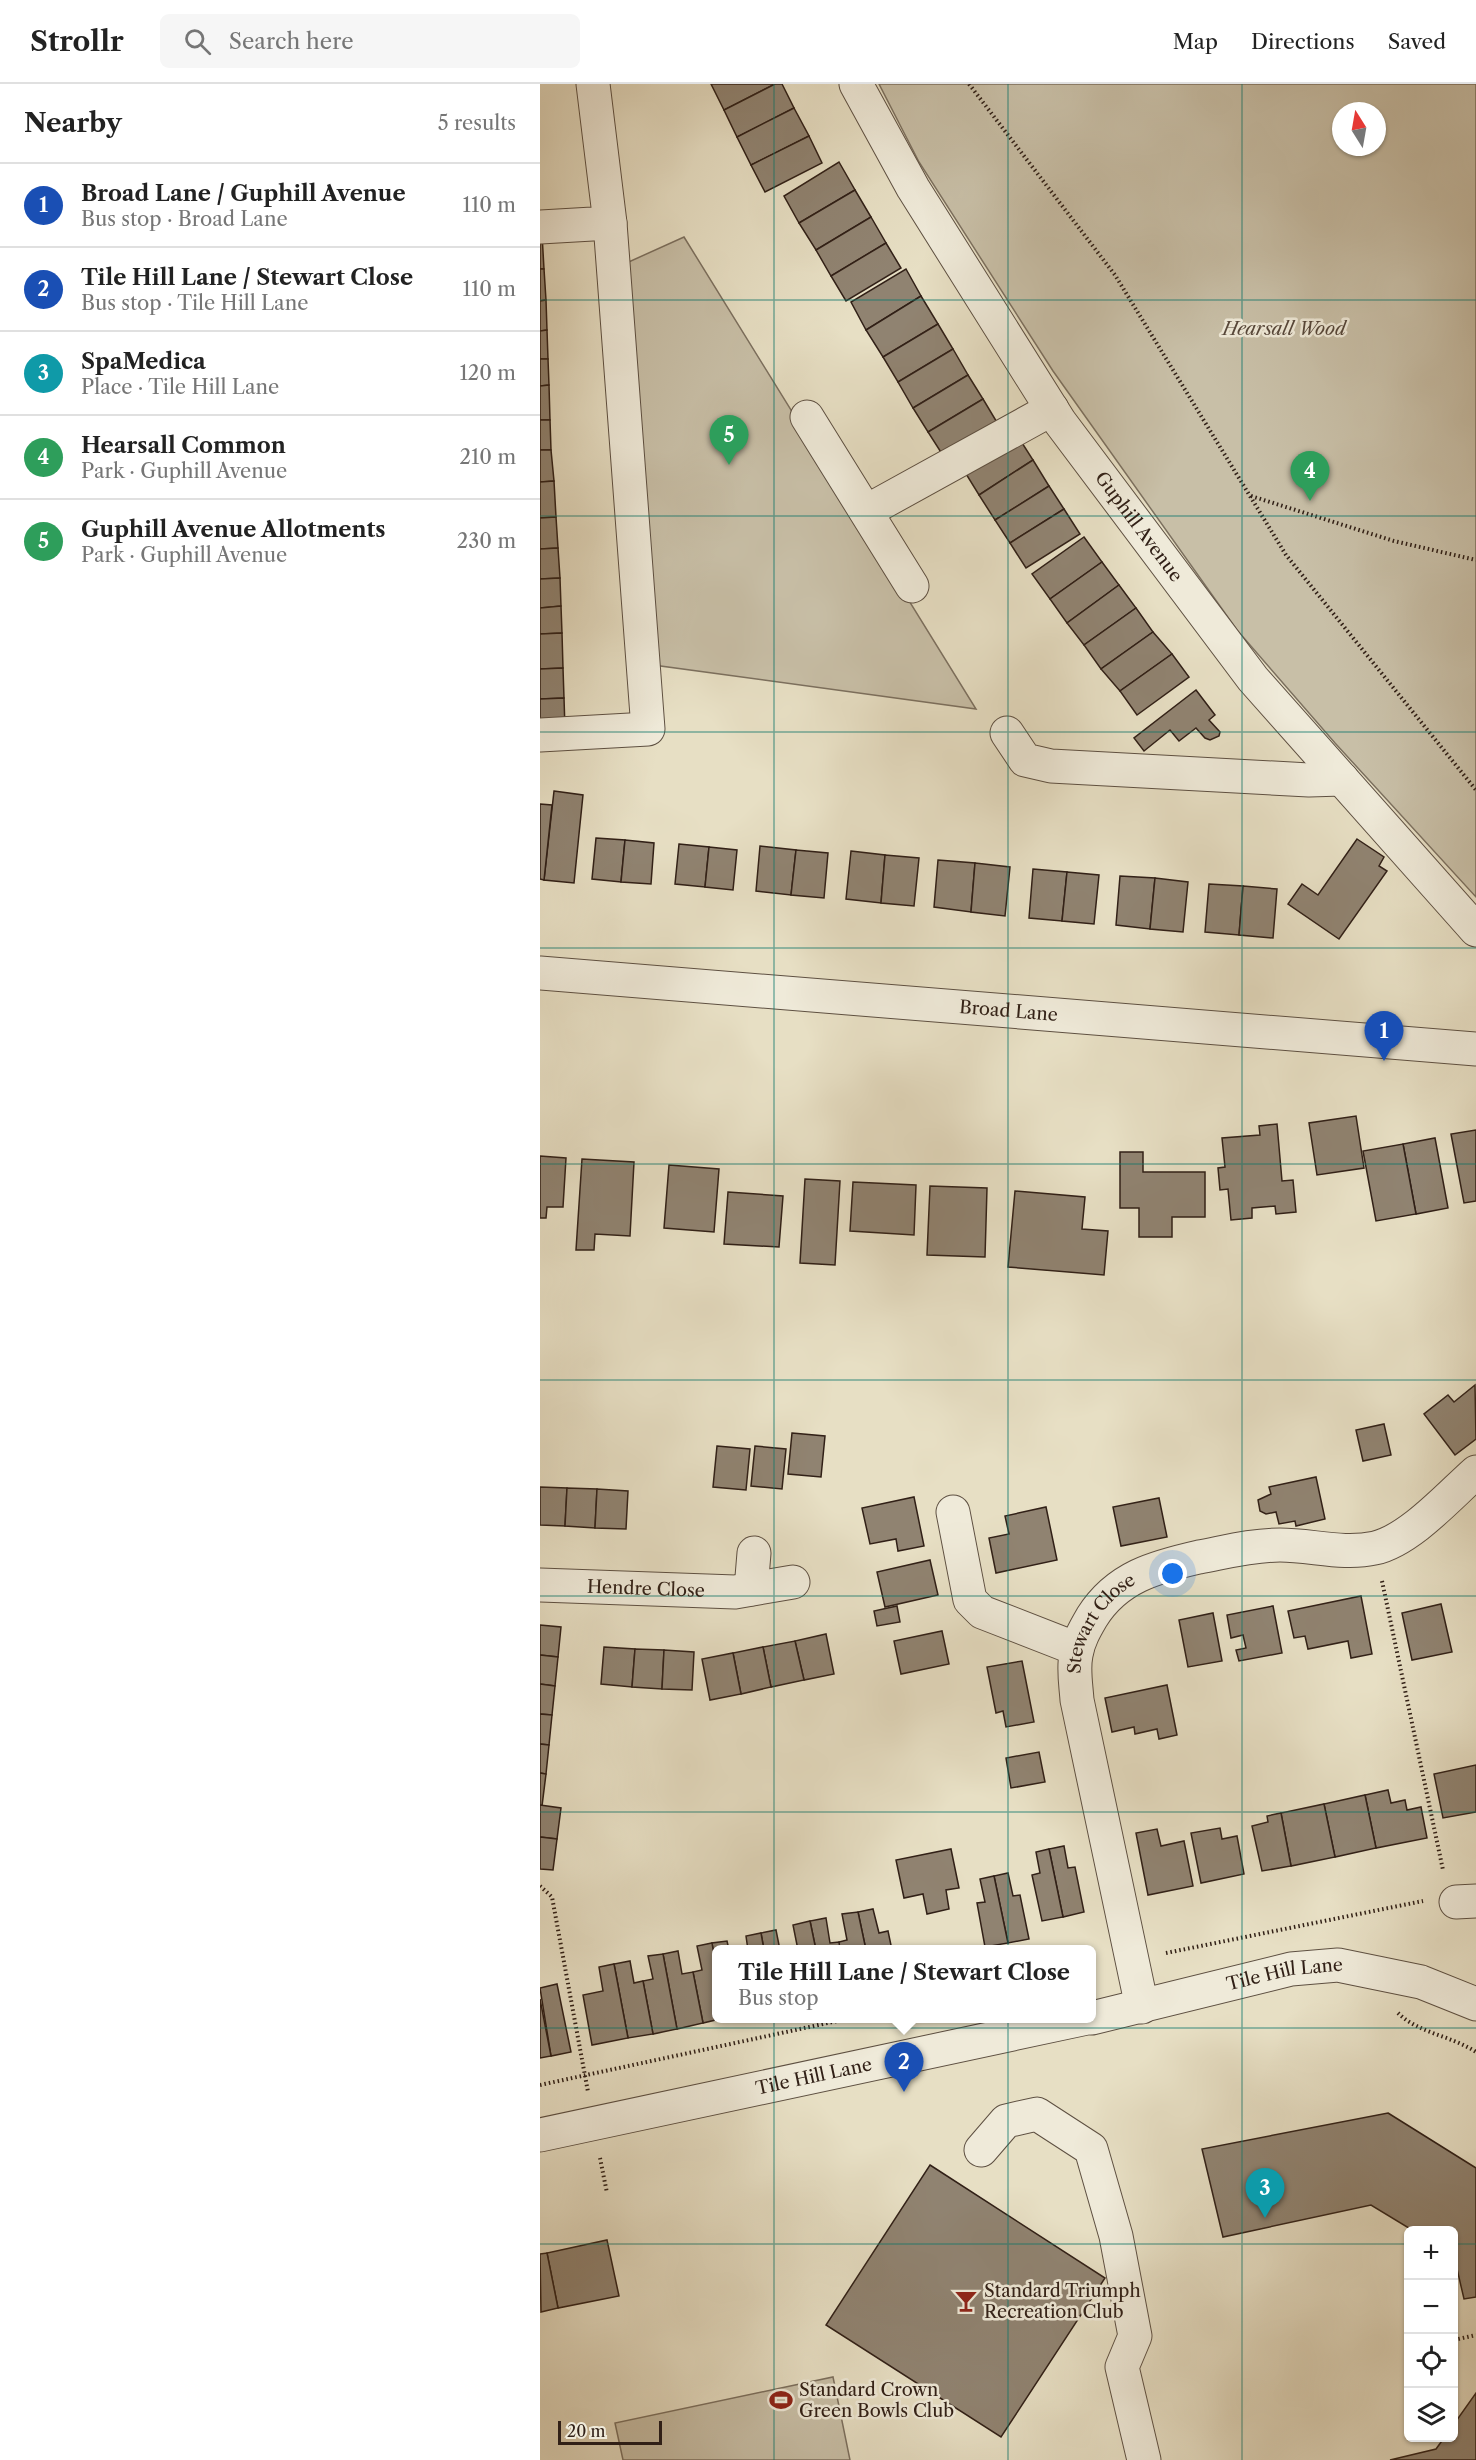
<!DOCTYPE html>
<meta charset="utf-8">
<style>
body{margin:0;font-family:"Libre Caslon Text",serif;background:#f6f6f6;color:#222}
.controls{position:absolute;right:18px;bottom:18px;display:grid;overflow:hidden;border-radius:9px;box-shadow:0 2px 4px #0004}
.controls button{width:54px;height:54px;display:grid;place-items:center;padding:0;border:0;border-bottom:2px solid #e0e0e0;background:#fff;color:#222;font:30px sans-serif}
.compass{position:absolute;left:792px;top:18px;width:54px;height:54px;border-radius:50%;background:#fff;box-shadow:0 2px 4px #0004;rotate:349deg}
.scale{position:absolute;left:18px;bottom:15px;width:104px;box-sizing:border-box;padding-left:6px;border:3px solid #312017;border-top:0;font-size:16px;line-height:21px;white-space:nowrap;color:#312017;-webkit-text-stroke:4px #efead9;paint-order:stroke}
.you{position:absolute;left:633px;top:1490px;width:21px;height:21px;margin:-15px;border:4px solid #fff;border-radius:50%;background:#1a73e8;box-shadow:0 0 0 9px #1a73e833}
.badge{display:grid;place-items:center;width:39px;height:39px;border-radius:50%;background:#0f766e;color:#fff;font-size:20px;font-weight:700}
.pin{position:absolute;translate:-50% -50px;filter:drop-shadow(0 2px 3px #0008)}
.pin::after{content:'';position:absolute;top:32px;width:21px;height:18px;background:inherit;clip-path:polygon(0 0,100% 0,50% 100%)}
.popup{position:absolute;left:172px;top:1861px;width:384px;height:78px;box-sizing:border-box;display:grid;place-content:center;border-radius:9px;background:#fff;filter:drop-shadow(0 2px 4px #0005);font-size:20px;white-space:nowrap;color:#767676}
.popup b{font-size:22px;color:#222}
.popup::after{content:'';position:absolute;left:50%;top:100%;margin-left:-12px;border:12px solid transparent;border-top-color:#fff}
.list{margin:0;padding:0;list-style:none}
h2{display:flex;justify-content:space-between;align-items:center;height:78px;margin:0;padding:0 24px;font-size:26px}
h2 small{font-size:20px;font-weight:400;color:#767676}
.list li{display:grid;grid-template-columns:39px 1fr auto;gap:18px;align-items:center;box-sizing:border-box;height:84px;padding:0 24px;border-top:2px solid #e0e0e0}
.list b{display:block;font-size:22px;white-space:nowrap}
.list p{margin:0;font-size:20px;white-space:nowrap;color:#767676}
.list em{font-size:20px;font-style:normal;color:#767676}
.icon{flex:none;width:33px;height:33px;fill:none;stroke:currentColor;stroke-width:2;stroke-linecap:round;stroke-linejoin:round}
.map{position:relative;flex:none;width:936px;height:2376px;overflow:hidden}
header{display:flex;align-items:center;gap:36px;box-sizing:border-box;height:84px;padding:0 30px;background:#fff;border-bottom:2px solid #e0e0e0}
header strong{font-size:28px}
nav{display:flex;gap:33px;margin-inline-start:auto;font-size:21px}
.search{width:420px;height:54px;background:#f6f6f6;display:flex;align-items:center;gap:15px;box-sizing:border-box;padding:0 21px;border-radius:9px;color:#767676;font-size:22px}
main{display:flex}
aside{flex:1;background:#fff}
.map>svg:first-child{display:block}
</style>
<header>
<strong>Strollr</strong>
<div class="search"><svg class="icon" aria-label="search" viewBox="0 0 24 24"><circle cx="10" cy="10" r="6"/><path d="M15 15l6 6"/></svg>Search here</div>
<nav><a>Map</a><a>Directions</a><a>Saved</a></nav>
</header>
<main>
<aside>
<h2>Nearby<small>5 results</small></h2>
<ul class="list">
<li><span class="badge" style="background:#1a4fb4">1</span><div><b>Broad Lane / Guphill Avenue</b><p>Bus stop · Broad Lane</p></div><em>110 m</em></li>
<li><span class="badge" style="background:#1a4fb4">2</span><div><b>Tile Hill Lane / Stewart Close</b><p>Bus stop · Tile Hill Lane</p></div><em>110 m</em></li>
<li><span class="badge" style="background:#0f9aa8">3</span><div><b>SpaMedica</b><p>Place · Tile Hill Lane</p></div><em>120 m</em></li>
<li><span class="badge" style="background:#2e9e5b">4</span><div><b>Hearsall Common</b><p>Park · Guphill Avenue</p></div><em>210 m</em></li>
<li><span class="badge" style="background:#2e9e5b">5</span><div><b>Guphill Avenue Allotments</b><p>Park · Guphill Avenue</p></div><em>230 m</em></li>
</ul>
</aside>
<div class="map">
<svg width="936" height="2376" viewBox="0 0 936 2376">
<rect width="100%" height="100%" fill="#e7dfc4"/>
<filter id="stains"><feTurbulence type="fractalNoise" baseFrequency=".00333" numOctaves="4"/><feColorMatrix values="0 0 0 0 .2 0 0 0 0 .09 0 0 0 0 .02 0 0 0 .5 -.17"/></filter>
<radialGradient id="worn" r=".72"><stop offset=".6" stop-color="#630" stop-opacity="0"/><stop offset="1" stop-color="#630" stop-opacity=".3"/></radialGradient>
<!-- green -->
<g fill="#c8bfa7" stroke="#7c705f" stroke-width="1.5" fill-rule="evenodd">
<path d="M339,0h597v813l-141,-154 -98,-113 -184,-259 -134,-209zM801,27h36v36h-36z"/>
<polygon points="144,153 436,625 106,580 82,181"/>
<polygon points="293,2293 310,2376 83,2376 75,2339"/>
</g>
<!-- building -->
<g fill="#908371" stroke="#312017" stroke-width="1.5">
<polygon points="171,0 235,0 184,26"/>
<polygon points="235,0 242,0 254,24 197,53 184,26"/>
<polygon points="254,24 269,52 211,81 197,53"/>
<polygon points="269,52 282,79 225,108 211,81"/>
<polygon points="299,78 315,106 259,139 244,112"/>
<polygon points="315,106 331,133 276,166 259,139"/>
<polygon points="331,133 346,159 291,192 276,166"/>
<polygon points="0,150 2,150 4,185 0,185"/>
<polygon points="346,159 361,184 306,217 291,192"/>
<polygon points="0,185 4,185 6,216 0,217"/>
<polygon points="366,185 381,212 326,246 311,218"/>
<polygon points="381,212 398,240 343,273 326,246"/>
<polygon points="6,216 7,246 0,247 0,217"/>
<polygon points="398,240 413,265 358,298 343,273"/>
<polygon points="7,246 8,275 0,275 0,247"/>
<polygon points="413,265 428,291 373,324 358,298"/>
<polygon points="0,275 8,275 9,301 0,302"/>
<polygon points="428,291 443,315 388,348 373,324"/>
<polygon points="9,301 10,336 0,336 0,302"/>
<polygon points="443,315 458,340 404,373 388,348"/>
<polygon points="0,336 10,336 11,366 0,366"/>
<polygon points="477,351 493,376 439,411 423,385"/>
<polygon points="0,366 11,366 14,397 0,398"/>
<polygon points="493,376 509,402 455,436 439,411"/>
<polygon points="14,397 16,433 0,434 0,398"/>
<polygon points="509,402 524,425 470,459 455,436"/>
<polygon points="524,425 540,450 486,484 470,459"/>
<polygon points="16,433 18,464 0,465 0,434"/>
<polygon points="544,453 562,478 510,515 492,490"/>
<polygon points="18,464 20,494 0,495 0,465"/>
<polygon points="562,478 579,501 527,539 510,515"/>
<polygon points="20,494 21,522 0,524 0,495"/>
<polygon points="579,501 596,524 544,561 527,539"/>
<polygon points="21,522 22,549 0,550 0,524"/>
<polygon points="596,524 613,548 561,585 544,561"/>
<polygon points="613,548 632,570 580,607 561,585"/>
<polygon points="22,549 23,584 0,585 0,550"/>
<polygon points="632,570 649,593 597,631 580,607"/>
<polygon points="23,584 24,614 0,615 0,585"/>
<polygon points="656,606 675,631 669,636 680,648 679,652 670,656 665,654 656,644 639,657 630,646 604,667 594,654"/>
<polygon points="24,614 25,645 0,646 0,615"/>
<polygon points="14,707 43,711 34,799 4,796"/>
<polygon points="0,720 12,721 4,796 0,795"/>
<polygon points="56,754 85,756 81,798 52,795"/>
<polygon points="817,755 844,773 839,782 847,787 799,855 748,820 762,800 778,811"/>
<polygon points="85,756 114,759 111,800 81,798"/>
<polygon points="139,760 169,763 165,803 135,800"/>
<polygon points="220,762 256,766 251,811 216,807"/>
<polygon points="169,763 197,766 193,806 165,803"/>
<polygon points="256,766 288,769 284,814 251,811"/>
<polygon points="311,767 345,771 341,819 306,815"/>
<polygon points="345,771 379,774 374,822 341,819"/>
<polygon points="398,776 435,779 431,828 394,823"/>
<polygon points="435,779 470,783 465,832 431,828"/>
<polygon points="493,785 527,788 522,837 489,834"/>
<polygon points="527,788 559,791 554,840 522,837"/>
<polygon points="580,792 615,794 610,845 576,841"/>
<polygon points="615,794 648,798 643,848 610,845"/>
<polygon points="669,800 703,802 699,851 665,848"/>
<polygon points="703,802 737,805 733,854 699,851"/>
<polygon points="816,1032 824,1084 777,1091 769,1039"/>
<polygon points="737,1040 742,1097 753,1096 756,1128 736,1130 735,1122 712,1124 712,1134 691,1136 688,1105 680,1106 678,1084 685,1083 682,1054 720,1051 719,1042"/>
<polygon points="936,1046 936,1117 924,1119 911,1050"/>
<polygon points="895,1054 908,1124 876,1130 863,1060"/>
<polygon points="863,1060 876,1130 836,1137 823,1067"/>
<polygon points="580,1068 603,1068 603,1088 665,1088 665,1133 632,1133 632,1153 599,1153 599,1124 580,1124"/>
<polygon points="0,1072 26,1074 23,1123 7,1123 6,1134 0,1134"/>
<polygon points="42,1075 94,1078 90,1152 55,1150 54,1166 36,1166"/>
<polygon points="129,1081 179,1085 174,1148 124,1144"/>
<polygon points="265,1095 300,1097 295,1181 260,1179"/>
<polygon points="313,1098 376,1101 374,1151 310,1147"/>
<polygon points="390,1102 447,1104 445,1173 387,1171"/>
<polygon points="475,1107 545,1113 542,1145 568,1147 564,1191 468,1183"/>
<polygon points="188,1108 243,1112 239,1163 184,1160"/>
<polygon points="935,1301 936,1355 915,1371 884,1330 908,1311 914,1318"/>
<polygon points="844,1340 851,1371 823,1377 816,1346"/>
<polygon points="252,1349 285,1352 281,1393 248,1390"/>
<polygon points="177,1362 210,1365 206,1406 173,1403"/>
<polygon points="215,1362 246,1365 242,1405 211,1402"/>
<polygon points="776,1393 785,1435 756,1442 755,1437 739,1440 736,1428 726,1430 720,1427 718,1416 731,1410 729,1403"/>
<polygon points="0,1403 27,1404 25,1442 0,1441"/>
<polygon points="27,1404 57,1405 55,1444 25,1442"/>
<polygon points="57,1405 88,1407 86,1445 55,1444"/>
<polygon points="374,1413 384,1462 358,1467 356,1455 330,1460 322,1424"/>
<polygon points="619,1414 627,1453 581,1462 573,1423"/>
<polygon points="506,1423 517,1476 456,1489 449,1454 469,1450 465,1432"/>
<polygon points="390,1476 398,1511 345,1523 337,1488"/>
<polygon points="821,1512 832,1570 811,1574 808,1557 768,1565 765,1552 754,1554 748,1527"/>
<polygon points="901,1520 912,1568 872,1576 862,1529"/>
<polygon points="357,1522 360,1538 337,1542 334,1527"/>
<polygon points="733,1522 742,1569 699,1577 696,1566 706,1564 703,1551 691,1554 687,1531"/>
<polygon points="673,1529 682,1577 648,1583 639,1536"/>
<polygon points="0,1541 21,1543 18,1573 0,1571"/>
<polygon points="402,1547 409,1580 361,1590 354,1557"/>
<polygon points="286,1550 294,1590 264,1596 255,1557"/>
<polygon points="255,1557 264,1596 231,1603 223,1563"/>
<polygon points="64,1563 95,1565 92,1603 61,1600"/>
<polygon points="223,1563 231,1603 201,1610 193,1569"/>
<polygon points="95,1565 124,1566 122,1605 92,1603"/>
<polygon points="124,1566 154,1568 152,1606 122,1605"/>
<polygon points="193,1569 201,1610 170,1616 162,1575"/>
<polygon points="0,1571 18,1573 15,1602 0,1600"/>
<polygon points="482,1577 494,1638 466,1643 463,1627 456,1629 447,1583"/>
<polygon points="0,1600 15,1602 12,1631 0,1630"/>
<polygon points="627,1601 637,1651 619,1655 617,1645 595,1650 594,1643 572,1648 565,1614"/>
<polygon points="0,1630 12,1631 9,1661 0,1660"/>
<polygon points="0,1660 9,1661 6,1690 0,1689"/>
<polygon points="499,1668 505,1698 471,1704 466,1674"/>
<polygon points="936,1681 936,1728 903,1734 894,1690"/>
<polygon points="0,1689 6,1690 2,1722 0,1721"/>
<polygon points="848,1706 851,1719 865,1716 867,1726 881,1723 887,1754 836,1764 825,1711"/>
<polygon points="825,1711 836,1764 795,1773 784,1720"/>
<polygon points="784,1720 795,1773 751,1782 741,1729"/>
<polygon points="0,1721 21,1724 17,1755 0,1753"/>
<polygon points="741,1729 751,1782 722,1787 712,1742 728,1738 727,1732"/>
<polygon points="680,1744 682,1755 697,1752 704,1790 661,1799 651,1749"/>
<polygon points="617,1745 621,1762 644,1757 653,1802 608,1811 596,1749"/>
<polygon points="0,1753 17,1755 13,1786 0,1785"/>
<polygon points="524,1762 528,1784 535,1783 544,1828 523,1833 509,1765"/>
<polygon points="411,1765 419,1804 406,1806 409,1825 387,1830 383,1810 364,1814 356,1776"/>
<polygon points="509,1765 523,1833 502,1837 492,1791 500,1789 496,1768"/>
<polygon points="468,1789 473,1812 480,1811 489,1855 468,1859 454,1792"/>
<polygon points="454,1792 468,1859 445,1863 437,1819 445,1818 440,1795"/>
<polygon points="333,1825 339,1849 348,1847 352,1866 326,1866 318,1828"/>
<polygon points="318,1828 326,1866 300,1866 299,1858 307,1856 302,1830"/>
<polygon points="286,1834 290,1859 299,1858 300,1866 276,1866 270,1837"/>
<polygon points="270,1837 276,1866 258,1866 253,1841"/>
<polygon points="236,1846 240,1866 224,1866 221,1849"/>
<polygon points="221,1849 224,1866 208,1866 206,1852"/>
<polygon points="187,1857 189,1866 176,1866 176,1883 172,1859"/>
<polygon points="172,1859 176,1883 176,1934 184,1934 163,1939 153,1888 162,1886 157,1862"/>
<polygon points="138,1867 142,1890 153,1888 163,1939 137,1945 123,1870"/>
<polygon points="123,1870 137,1945 113,1950 103,1897 113,1895 108,1872"/>
<polygon points="90,1877 94,1899 103,1897 113,1950 88,1954 74,1880"/>
<polygon points="74,1880 88,1954 52,1961 43,1911 63,1907 59,1883"/>
<polygon points="17,1900 31,1968 11,1972 0,1904"/>
<polygon points="0,1915 11,1972 0,1974"/>
<polygon points="848,2029 936,2084 936,2213 924,2215 914,2172 914,2146 872,2146 831,2121 683,2153 662,2065"/>
<polygon points="390,2081 565,2194 461,2353 286,2241"/>
<polygon points="67,2156 79,2212 18,2224 7,2169"/>
<polygon points="7,2169 18,2224 1,2228 0,2170"/>
<polygon points="936,2309 936,2376 850,2376 896,2365 904,2354 914,2354 914,2340"/>
</g>
<g fill="none" stroke-linecap="round" stroke-linejoin="round">
<!-- minor casing -->
<g stroke="#5e5042" stroke-width="35">
<g id="minor">
<path id="s1" d="M316,0l57,104 147,234 193,257 223,251"/>
<polyline points="0,143 70,139 53,0"/>
<polyline points="267,333 372,502"/>
<polyline points="327,427 512,325"/>
<polyline points="467,649 485,676 511,682 769,696 802,695"/>
<polyline points="0,651 108,645 70,139"/>
<path id="s2" d="M0,889l936,76"/>
<polyline points="413,1428 430,1516 442,1528 537,1565"/>
<path id="s3" d="M0,1501l195,7 58,-10"/>
<polyline points="211,1505 214,1469"/>
<polyline points="916,1818 936,1817"/>
<path id="s4" d="M602,1923l-65,-307c-1,-15 -4,-31 -1,-45 2,-14 9,-26 16,-38 25,-40 63,-50 107,-60 27,-5 53,-12 81,-12 32,0 63,10 95,3 35,-8 74,-52 101,-76"/>
<path id="s5" d="M552,1934l199,-49 47,-4 83,17 55,22"/>
<path id="s6" d="M0,2051l547,-117"/>
<polyline points="441,2066 466,2037 497,2030 551,2065 576,2152 595,2252 582,2283 604,2376"/>
</g>
</g>
<!-- path -->
<g stroke="#312017" stroke-width="4" stroke-dasharray="1.5 3" stroke-linecap="butt">
<polyline points="429,0 575,191 746,471 936,706"/>
<polyline points="711,412 854,457 936,476"/>
<polyline points="842,1497 903,1786"/>
<polyline points="0,1802 12,1813 48,2008"/>
<polyline points="626,1869 883,1817"/>
<path d="M858,1929c20,20 54,23 78,39"/>
<polyline points="0,2001 311,1934"/>
<polyline points="60,2074 67,2109"/>
<polyline points="914,2256 936,2251"/>
</g>
<!-- minor -->
<use href="#minor" stroke="#efead9" stroke-width="33"/>
</g>
<!-- grid -->
<path fill="none" stroke="#0f766e" stroke-width="1.5" stroke-opacity="0.55" d="M234,0v2376M468,0v2376M702,0v2376M0,216h936M0,432h936M0,648h936M0,864h936M0,1080h936M0,1296h936M0,1512h936M0,1728h936M0,1944h936M0,2160h868M914,2160h22"/>
<!-- icons -->
<defs>
<g id="bar-bare" transform="scale(1.8)"><path d="M-6-5H6L.8 .8V4.5H3.5V6h-7V4.5H-.8V.8Z" fill="#8f2418" stroke="#efead9" stroke-width="2.5" paint-order="stroke"/></g>
<g id="stadium-bare" transform="scale(1.8)"><path d="M0-5a6.5 5 0 1 0 0 10a6.5 5 0 1 0 0-10ZM-3.5-1.8h7v3.6h-7Z" fill="#8f2418" stroke="#efead9" stroke-width="2.5" paint-order="stroke"/></g>
</defs>
<g fill-rule="evenodd">
<use href="#bar-bare" x="426" y="2217"/>
<use href="#stadium-bare" x="241" y="2316"/>
</g>
<g text-anchor="middle" stroke-width="5" stroke-linejoin="round" paint-order="stroke">
<!-- park labels -->
<g font-size="18" font-style="italic" fill="#57483b" stroke="#efead9">
<text x="744" y="251">Hearsall Wood</text>
</g>
<!-- street labels -->
<g font-size="18" fill="#312017" stroke="#efead9">
<text dy="6" stroke="none"><textPath href="#s1" startOffset="526">Guphill Avenue</textPath></text>
<text dy="6" stroke="none"><textPath href="#s2" startOffset="470">Broad Lane</textPath></text>
<text dy="6" stroke="none"><textPath href="#s3" startOffset="106">Hendre Close</textPath></text>
<text dy="6" stroke="none"><textPath href="#s4" startOffset="399">Stewart Close</textPath></text>
<text dy="6" stroke="none"><textPath href="#s5" startOffset="198">Tile Hill Lane</textPath></text>
<text dy="6" stroke="none"><textPath href="#s6" startOffset="280">Tile Hill Lane</textPath></text>
</g>
<!-- poi labels -->
<g font-size="18" fill="#312017" stroke="#efead9" text-anchor="start">
<text x="444" y="2213">Standard Triumph<tspan x="444" dy="21">Recreation Club</tspan></text>
<text x="259" y="2312">Standard Crown<tspan x="259" dy="21">Green Bowls Club</tspan></text>
</g>
</g>
<rect width="100%" height="100%" filter="url(#stains)"/>
<rect width="100%" height="100%" fill="url(#worn)"/>
</svg>
<div class="controls">
<button>+</button>
<button>−</button>
<button><svg class="icon" aria-label="locate" viewBox="0 0 24 24"><circle cx="12" cy="12" r="6"/><path d="M12 2v4M12 18v4M2 12h4M18 12h4"/></svg></button>
<button><svg class="icon" aria-label="layers" viewBox="0 0 24 24"><path d="M12 4l9 5-9 5-9-5zM3 14l9 5 9-5"/></svg></button>
</div>
<svg class="compass" viewBox="-18 -18 36 36"><path d="M0-13l5 13h-10z" fill="#e53935"/><path d="M0 13l5-13h-10z" fill="#767676"/></svg>
<div class="scale">20 m</div>
<div class="you"></div>
<div class="pin badge" style="left:844px;top:977px;background:#1a4fb4">1</div>
<div class="pin badge" style="left:364px;top:2008px;background:#1a4fb4">2</div>
<div class="popup"><b>Tile Hill Lane / Stewart Close</b>Bus stop</div>
<div class="pin badge" style="left:725px;top:2134px;background:#0f9aa8">3</div>
<div class="pin badge" style="left:770px;top:417px;background:#2e9e5b">4</div>
<div class="pin badge" style="left:189px;top:381px;background:#2e9e5b">5</div>
</div>
</main>
